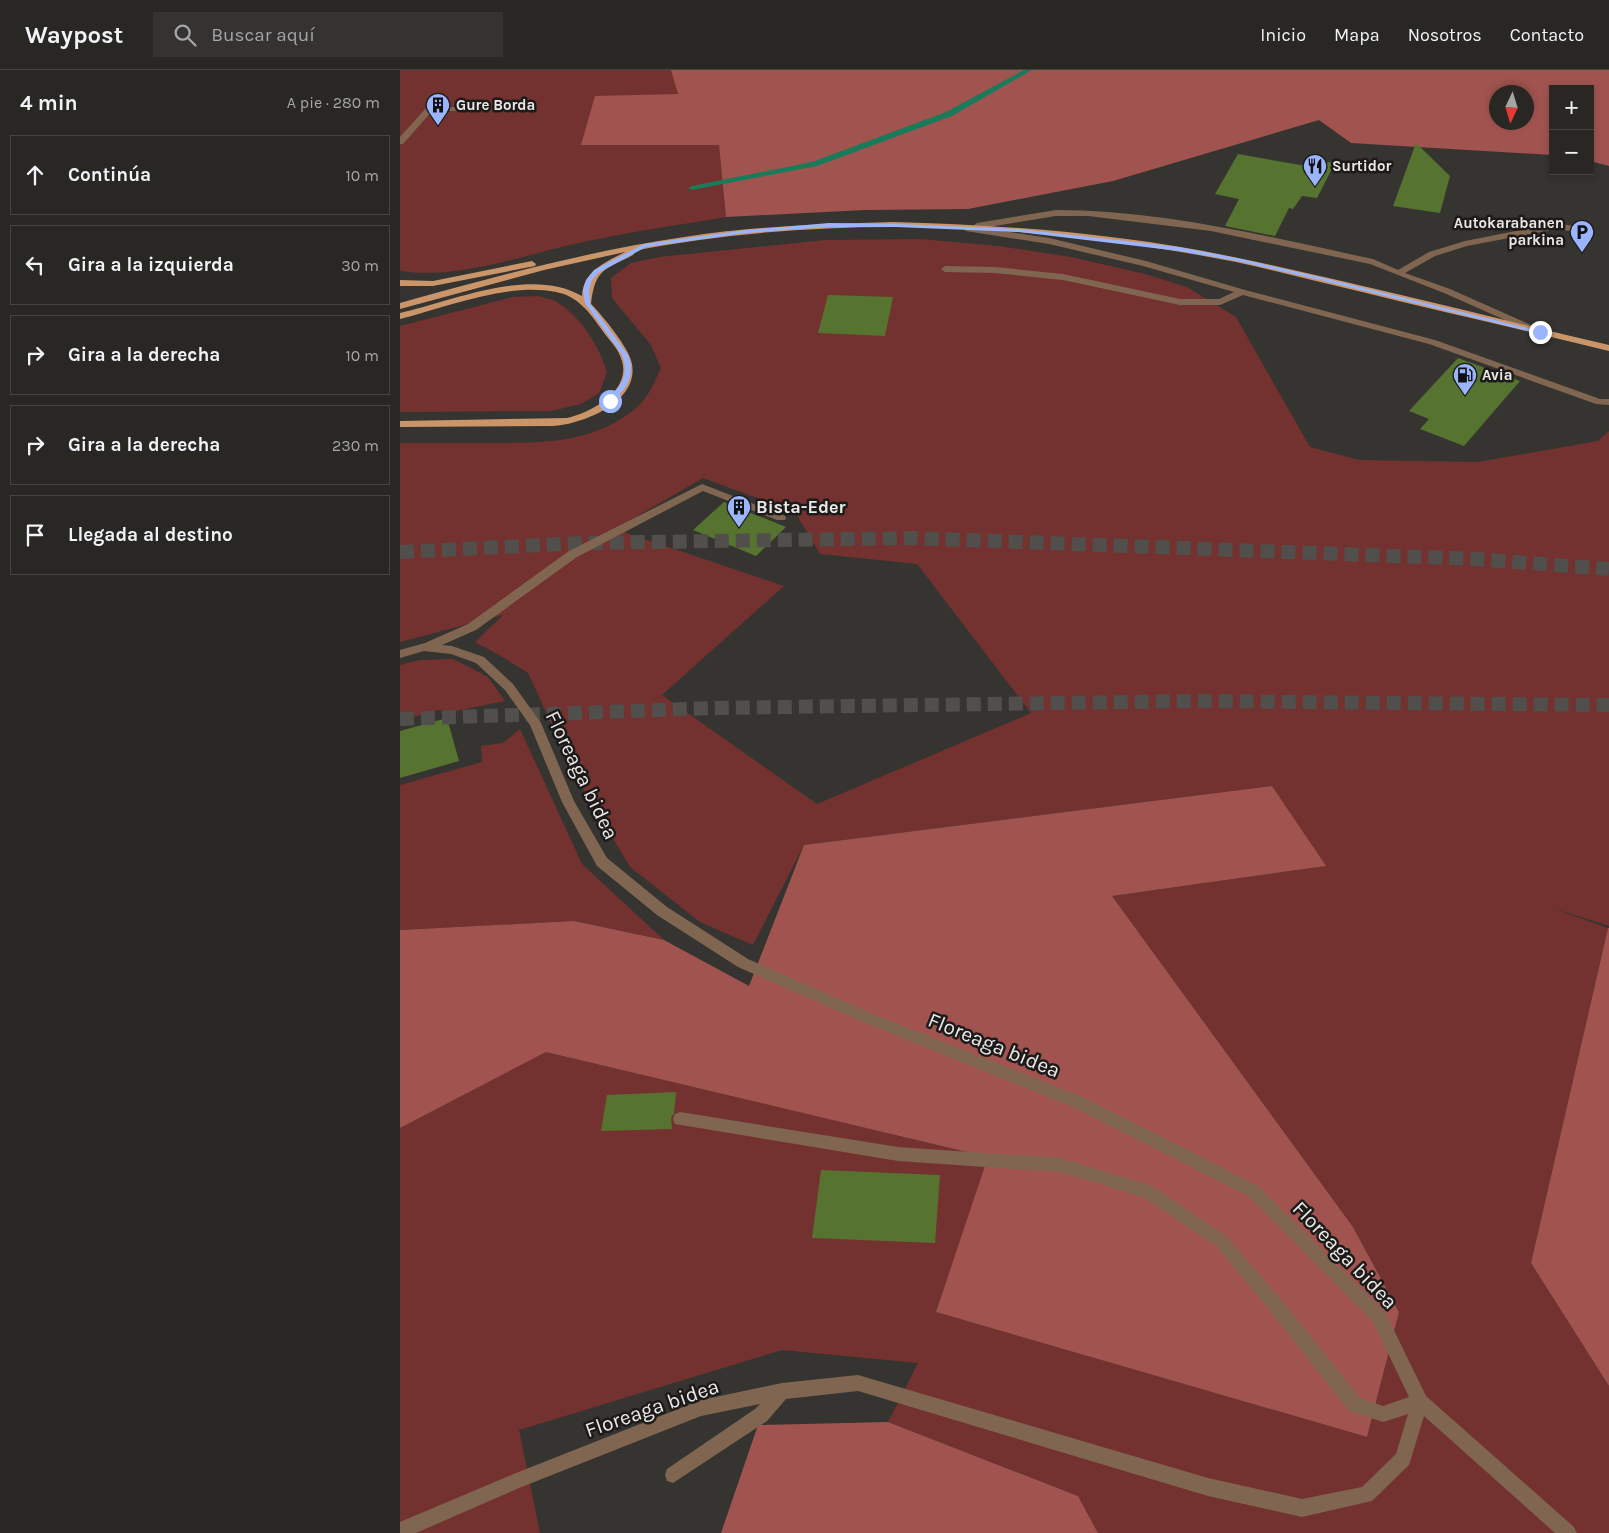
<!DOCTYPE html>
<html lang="es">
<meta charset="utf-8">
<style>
body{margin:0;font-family:Karla,sans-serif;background:#343331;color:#f1f3f6}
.controls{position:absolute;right:15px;top:15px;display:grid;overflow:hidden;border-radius:0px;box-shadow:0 2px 8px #0003}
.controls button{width:45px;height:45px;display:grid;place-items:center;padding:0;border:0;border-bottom:1px solid #444441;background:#282724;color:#f1f3f6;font:25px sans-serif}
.compass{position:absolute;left:1089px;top:15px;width:45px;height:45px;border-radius:50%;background:#282724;box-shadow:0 2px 8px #0003;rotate:184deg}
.stop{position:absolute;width:15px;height:15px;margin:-11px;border:4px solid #9bb5fd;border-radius:50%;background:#fff}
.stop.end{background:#9bb5fd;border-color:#fff;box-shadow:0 1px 5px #0008}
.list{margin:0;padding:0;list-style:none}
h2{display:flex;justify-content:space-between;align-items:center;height:65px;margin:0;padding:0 20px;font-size:21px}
h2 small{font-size:16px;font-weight:400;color:#a5a5a6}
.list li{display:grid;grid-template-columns:32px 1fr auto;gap:15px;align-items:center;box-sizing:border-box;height:80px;margin:0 10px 10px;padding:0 10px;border:1px solid #444441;border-radius:0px}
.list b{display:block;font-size:19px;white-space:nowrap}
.list em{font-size:16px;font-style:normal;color:#a5a5a6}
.icon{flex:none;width:28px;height:28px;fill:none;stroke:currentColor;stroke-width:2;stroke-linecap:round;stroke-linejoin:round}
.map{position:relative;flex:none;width:1209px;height:1463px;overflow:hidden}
header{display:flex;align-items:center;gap:30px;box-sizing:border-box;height:70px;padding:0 25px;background:#282724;border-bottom:1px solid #444441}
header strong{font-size:24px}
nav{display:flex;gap:28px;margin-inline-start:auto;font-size:18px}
.search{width:350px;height:45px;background:#343331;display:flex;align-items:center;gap:12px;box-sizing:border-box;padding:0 18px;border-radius:0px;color:#a5a5a6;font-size:19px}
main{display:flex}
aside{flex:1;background:#282724}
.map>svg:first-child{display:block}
</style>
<header>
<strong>Waypost</strong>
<div class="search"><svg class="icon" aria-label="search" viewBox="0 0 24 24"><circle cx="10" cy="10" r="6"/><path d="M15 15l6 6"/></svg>Buscar aquí</div>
<nav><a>Inicio</a><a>Mapa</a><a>Nosotros</a><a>Contacto</a></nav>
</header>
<main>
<aside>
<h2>4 min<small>A pie · 280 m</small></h2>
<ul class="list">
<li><svg class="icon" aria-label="ahead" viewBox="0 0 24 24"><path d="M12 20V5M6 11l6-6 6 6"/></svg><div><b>Continúa</b></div><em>10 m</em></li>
<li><svg class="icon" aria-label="left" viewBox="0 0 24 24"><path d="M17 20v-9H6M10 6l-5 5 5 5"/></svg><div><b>Gira a la izquierda</b></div><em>30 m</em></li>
<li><svg class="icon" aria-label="right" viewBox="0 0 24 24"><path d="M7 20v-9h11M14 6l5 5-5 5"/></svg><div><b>Gira a la derecha</b></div><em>10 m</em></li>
<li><svg class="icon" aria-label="right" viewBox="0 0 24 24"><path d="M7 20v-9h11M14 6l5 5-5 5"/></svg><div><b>Gira a la derecha</b></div><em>230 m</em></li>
<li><svg class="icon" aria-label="arrive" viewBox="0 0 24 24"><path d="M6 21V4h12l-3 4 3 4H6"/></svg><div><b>Llegada al destino</b></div></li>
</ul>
</aside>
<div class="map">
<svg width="1209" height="1463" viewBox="0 0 1209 1463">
<rect width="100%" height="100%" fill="#353430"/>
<!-- green -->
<g fill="#73322f" fill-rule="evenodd">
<path d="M0,0h271l8,24 40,51 7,72c-48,8 -96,15 -143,25 -57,12 -124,38 -183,29z"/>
<path d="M520,169l79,7 72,11 74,17 42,13 49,30 74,130 49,13 119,2 120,-21 11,-10v495l-57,-18 56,20 -77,335 78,123v147h-511l-20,-37 -190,-74 30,-59 -136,-13 -263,80 21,103h-140v-405l146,-76 443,105 -53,155 431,125 32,-125 -46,-85 -241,-331 213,-30 -53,-80 -468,59 -51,100 -53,-23 -70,-55 -55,-92 -47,-102 -27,-17 -26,-14 28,-27 -103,27v-199c29,0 59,0 88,0 52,0 107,1 149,-36 11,-9 18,-26 24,-39l-10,-23 -39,-47 -1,-20 20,-15 28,-6 166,-17zM303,408l92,34 25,42 97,10 114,149 -214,91 -155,-109 122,-109 -169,-57z"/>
<path d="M138,226c6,2 14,3 19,6 24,15 43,45 50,71l-8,20 -18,11 -30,7 -151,1v-86l113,-29z"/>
<polygon points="53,589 88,607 105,631 56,641 38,640 0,651 0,595 20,590"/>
<polygon points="120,659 182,794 264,870 174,851 0,860 0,715 82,692 81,676 103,673"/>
</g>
<!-- forest -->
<g fill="#a1544f" fill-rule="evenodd">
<path d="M271,0h938v96l-19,-5v-72h-37v66l-202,-12 -32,-23 -206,61 -145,28 -103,1 -139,7 -7,-72h-138l14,-49 83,-2zM1096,22h30v30h-30z"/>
<polygon points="872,716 926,796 712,826 953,1157 999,1242 967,1367 536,1242 588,1087 146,982 0,1058 0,860 174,851 264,870 349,916 404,775"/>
<polygon points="1208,858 1209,858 1209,1316 1131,1193"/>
<polygon points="488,1352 678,1426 698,1463 321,1463 358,1355"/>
</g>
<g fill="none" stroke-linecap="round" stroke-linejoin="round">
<!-- stream -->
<polygon fill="#197b59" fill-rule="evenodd" points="624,0 632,0 552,46 417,96 292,120 288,118 292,116 412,92 546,42"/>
</g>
<!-- building -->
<g fill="#56742f">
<polygon points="1016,73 1050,106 1040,143 993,136"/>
<polygon points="838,84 906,96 936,91 917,128 902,126 893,139 889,138 875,166 825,156 839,129 815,124"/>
<polygon points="428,225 493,227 485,266 418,263"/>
<polygon points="1058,288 1120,311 1064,376 1020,359 1029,349 1009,341"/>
<polygon points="324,432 386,457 356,486 293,460"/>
<polygon points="47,648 59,691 0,708 0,661"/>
<polygon points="276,1022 274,1043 271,1048 272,1059 201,1061 207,1025"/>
<polygon points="421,1100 540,1105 535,1173 412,1168"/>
</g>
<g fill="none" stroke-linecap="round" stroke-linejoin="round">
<!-- highway-tunnel -->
<g stroke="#504f4b" stroke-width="14" stroke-dasharray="14 7" stroke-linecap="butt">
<polyline points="0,482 183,473 514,468 1075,489 1209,499"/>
<polyline points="0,649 317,638 795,631 1209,635"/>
</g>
<!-- minor -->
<g fill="#806651" fill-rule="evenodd">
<polygon points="27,37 55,37 59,39 55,41 32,41 3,74 0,74 0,67"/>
<path d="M656,140c107,0 213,27 317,49l25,11 31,-18 36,-11 92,-18 16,3 1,2 -4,3 -13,-2 -90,17 -32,10 -30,17 45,16 90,40 2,2 -5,3 -93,-41 -74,-29 -159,-33 -123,-15h-32l-74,12 67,10 97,23 99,29 190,50 165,59h9v6l-13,-1 -167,-60 -186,-49 -23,10h-40l-117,-25 -68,-7 -50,-1 -4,-3 4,-3 50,1 68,7 117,25h39l15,-7 -91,-26 -94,-22 -83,-13 -4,-3 4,-3 7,1 4,-3z"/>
<polygon points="302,414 385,446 386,448 385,450 377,450 303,421 177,487 76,560 42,575 52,576 84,587 113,614 141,653 174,731 207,788 267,837 348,889 473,944 685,1028 858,1116 985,1242 1026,1326 1174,1457 1177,1463 1155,1463 1024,1346 1009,1395 972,1431 902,1447 808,1426 458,1321 386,1329 367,1351 273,1413 267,1411 265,1405 267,1399 355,1339 360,1334 301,1346 119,1418 16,1463 0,1463 0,1452 116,1403 301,1330 382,1313 458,1305 808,1408 902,1429 962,1417 996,1384 1008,1344 983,1352 949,1341 871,1242 816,1176 743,1127 660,1102 498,1091 275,1054 273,1049 275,1044 280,1042 498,1077 660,1088 752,1116 826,1166 883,1232 960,1328 983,1336 1009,1327 973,1252 848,1126 675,1038 463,952 338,897 257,845 197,796 162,732 130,655 105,620 76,593 51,584 24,581 0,588 0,580 25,573 68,554 169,481"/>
</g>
<!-- major -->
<g fill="#cb956a" fill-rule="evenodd">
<path d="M493,152c115,3 232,12 345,36 124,26 247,58 371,87v6c-82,-20 -165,-39 -247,-59 -42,-10 -84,-21 -126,-30 -197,-39 -406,-49 -604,-11l2,2 -1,2c-29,15 -38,14 -42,49 11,11 39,45 41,60 7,38 -49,60 -79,62l-153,1v-6l167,-3c24,-5 64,-27 55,-57 -3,-12 -13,-21 -20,-31 -12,-17 -24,-34 -46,-38 -48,-10 -109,15 -156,27v-6c53,-12 131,-47 182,-17 1,-25 24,-34 43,-44l-81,18 -144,39v-6c94,-26 188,-52 284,-66 70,-11 139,-13 209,-15z"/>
<polygon points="132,191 136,194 135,196 33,216 0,216 0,210 33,211"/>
</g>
</g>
<!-- route -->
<path fill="#9bb5fd" d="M429,153l68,1 122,5 160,18 58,11 87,20 219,54 -3,2 -216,-53 -87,-20 -58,-10 -160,-19 -122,-5h-68l-83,6 -100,14 -48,26 -6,7 -3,10 1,13 38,52c8,20 -1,33 -16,47h-5v-3c15,-13 22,-25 15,-44l-37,-52 -2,-13 3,-10 8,-10 50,-26 102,-14z"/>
<!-- icons -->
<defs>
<g id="building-pin" transform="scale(1.25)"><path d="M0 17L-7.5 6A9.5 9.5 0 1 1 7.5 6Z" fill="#9bb5fd" stroke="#1c1b1a"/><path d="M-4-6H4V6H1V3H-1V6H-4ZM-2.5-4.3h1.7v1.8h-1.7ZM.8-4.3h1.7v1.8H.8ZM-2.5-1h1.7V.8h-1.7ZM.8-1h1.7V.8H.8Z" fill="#111"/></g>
<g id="restaurant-pin" transform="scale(1.25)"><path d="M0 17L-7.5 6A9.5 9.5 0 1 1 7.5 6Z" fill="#9bb5fd" stroke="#1c1b1a"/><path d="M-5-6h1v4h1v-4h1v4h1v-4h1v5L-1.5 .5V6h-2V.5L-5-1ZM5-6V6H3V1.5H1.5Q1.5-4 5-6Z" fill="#111"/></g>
<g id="parking-pin" transform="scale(1.25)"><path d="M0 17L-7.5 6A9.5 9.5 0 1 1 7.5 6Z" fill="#9bb5fd" stroke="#1c1b1a"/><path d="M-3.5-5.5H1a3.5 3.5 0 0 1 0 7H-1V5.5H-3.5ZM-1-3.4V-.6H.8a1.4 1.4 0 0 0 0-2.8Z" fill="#111"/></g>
<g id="fuel-pin" transform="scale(1.25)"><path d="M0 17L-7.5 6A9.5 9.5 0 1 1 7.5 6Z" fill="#9bb5fd" stroke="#1c1b1a"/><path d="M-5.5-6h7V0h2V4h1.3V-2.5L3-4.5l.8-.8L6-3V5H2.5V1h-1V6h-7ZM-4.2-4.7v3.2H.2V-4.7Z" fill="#111"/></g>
</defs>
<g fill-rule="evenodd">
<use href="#building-pin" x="38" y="35"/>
<use href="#restaurant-pin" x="915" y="96"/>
<use href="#parking-pin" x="1182" y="162"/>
<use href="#fuel-pin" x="1065" y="305"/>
<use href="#building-pin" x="339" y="437"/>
</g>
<g text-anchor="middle" stroke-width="5" stroke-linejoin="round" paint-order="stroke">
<!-- far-poi labels -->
<g font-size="15" font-weight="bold" fill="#eae9e7" stroke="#1c1b1a" text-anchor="start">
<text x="56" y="40">Gure Borda</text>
<text x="932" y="101">Surtidor</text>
<text x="1164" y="158" text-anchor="end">Autokarabanen<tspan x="1164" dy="17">parkina</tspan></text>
<text x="1082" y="310">Avia</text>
</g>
<!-- poi labels -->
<g font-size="18" font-weight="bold" fill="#eae9e7" stroke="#1c1b1a" text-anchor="start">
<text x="356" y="443">Bista-Eder</text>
</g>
<!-- near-street labels -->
<g font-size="21" fill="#eae9e7" stroke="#1c1b1a">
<text transform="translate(182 705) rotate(64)" y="7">Floreaga bidea</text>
<text transform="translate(594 975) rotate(22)" y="7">Floreaga bidea</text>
<text transform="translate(945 1185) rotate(46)" y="7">Floreaga bidea</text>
<text transform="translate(252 1338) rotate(-19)" y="7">Floreaga bidea</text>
</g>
</g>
</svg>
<div class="controls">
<button>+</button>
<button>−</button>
</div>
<svg class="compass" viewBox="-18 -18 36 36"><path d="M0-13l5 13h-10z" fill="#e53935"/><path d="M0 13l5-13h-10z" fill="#a5a5a6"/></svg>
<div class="stop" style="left:210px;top:331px"></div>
<div class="stop end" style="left:1140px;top:262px"></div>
</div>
</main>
